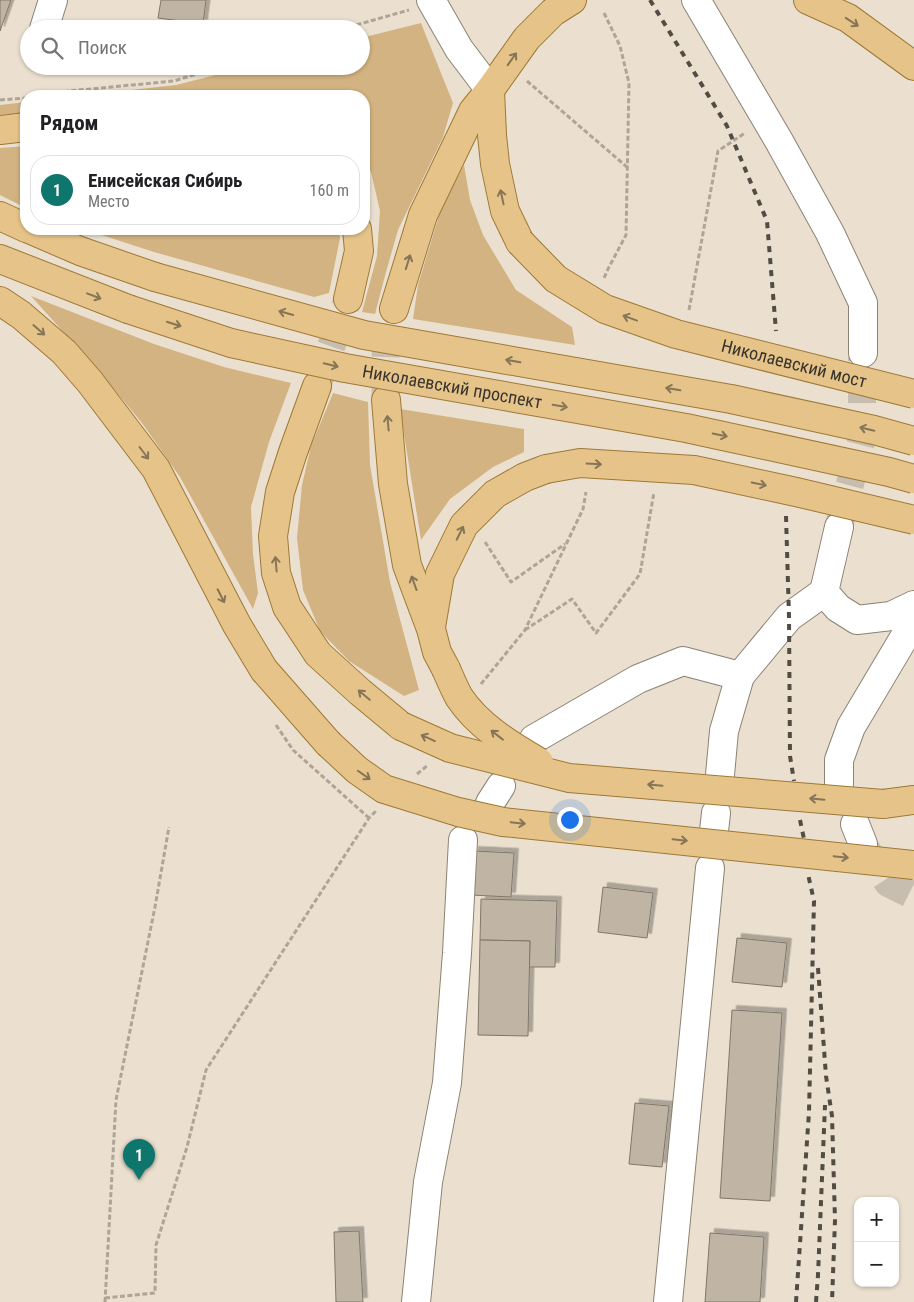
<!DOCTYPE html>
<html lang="ru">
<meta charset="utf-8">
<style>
body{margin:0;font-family:"Roboto Condensed",sans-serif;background:#f6f6f6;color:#202124}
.controls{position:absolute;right:15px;bottom:15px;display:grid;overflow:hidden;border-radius:10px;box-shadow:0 1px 4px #0004}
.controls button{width:45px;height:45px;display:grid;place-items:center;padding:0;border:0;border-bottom:1px solid #e0e0e0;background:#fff;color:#202124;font:25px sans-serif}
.you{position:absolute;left:569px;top:819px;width:18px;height:18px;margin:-12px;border:4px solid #fff;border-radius:50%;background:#1a73e8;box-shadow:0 0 0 8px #1a73e833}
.badge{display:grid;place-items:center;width:32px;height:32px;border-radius:50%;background:#0f766e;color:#fff;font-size:16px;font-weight:700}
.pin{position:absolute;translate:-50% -41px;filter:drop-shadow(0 1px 2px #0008)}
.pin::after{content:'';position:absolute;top:26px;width:18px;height:15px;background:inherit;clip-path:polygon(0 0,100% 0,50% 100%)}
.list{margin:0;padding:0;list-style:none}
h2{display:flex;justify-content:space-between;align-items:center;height:65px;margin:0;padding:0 20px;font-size:21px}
h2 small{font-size:16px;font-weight:400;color:#757577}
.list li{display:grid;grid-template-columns:32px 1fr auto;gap:15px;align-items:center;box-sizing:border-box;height:70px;margin:0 10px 10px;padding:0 10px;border:1px solid #e0e0e0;border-radius:20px}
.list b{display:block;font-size:19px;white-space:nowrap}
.list p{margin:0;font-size:16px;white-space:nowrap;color:#757577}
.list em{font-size:16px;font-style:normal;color:#757577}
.icon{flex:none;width:28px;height:28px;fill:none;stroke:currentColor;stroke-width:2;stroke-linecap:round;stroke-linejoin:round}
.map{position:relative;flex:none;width:914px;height:1302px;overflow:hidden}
.search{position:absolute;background:#fff;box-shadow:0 1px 4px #0004;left:20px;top:20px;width:350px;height:55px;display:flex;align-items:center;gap:12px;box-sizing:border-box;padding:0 18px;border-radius:28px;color:#757577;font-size:19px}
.panel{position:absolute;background:#fff;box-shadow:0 1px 4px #0004;left:20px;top:90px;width:350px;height:145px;border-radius:20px}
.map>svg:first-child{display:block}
</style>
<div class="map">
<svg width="914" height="1302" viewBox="0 0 914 1302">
<defs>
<filter id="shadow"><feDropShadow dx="4.5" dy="-4.5" stdDeviation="0" flood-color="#0004"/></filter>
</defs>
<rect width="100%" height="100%" fill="#ebe0cf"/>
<!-- grass -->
<g fill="#d3b381">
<polygon points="421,23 453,103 443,137 398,230 386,272 375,314 362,312 377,256 380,211 371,172 364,161 364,96 280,96 245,90 184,96 78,96 176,85 251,66 361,66 361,38"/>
<polygon points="26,102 26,113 0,115 0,105"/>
<polygon points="26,146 26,208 0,195 0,148"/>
<polygon points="464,165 470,200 483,235 516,290 572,327 575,345 413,319 418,285 441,209"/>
<polygon points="83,229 338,229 340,238 329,293 314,297 154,252"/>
<polygon points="31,296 154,344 224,367 291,383 269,442 251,507 253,554 258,593 253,609 180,477 142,423 109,383"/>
<polygon points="333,393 368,402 370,465 390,582 419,690 404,696 349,661 320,631 303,590 297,538 302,485 311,446"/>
<polygon points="400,409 524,429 524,452 493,467 450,499 421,540"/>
</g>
<!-- building -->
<g fill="#c0b5a5" stroke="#817767" filter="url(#shadow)">
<polygon points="0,0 11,0 0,31"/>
<polygon points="161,0 206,0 203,24 158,18"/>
<polygon points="474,851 514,853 511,897 471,895"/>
<polygon points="603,887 653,893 647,938 598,932"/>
<polygon points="481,899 557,901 555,967 529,967 530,941 480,940"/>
<polygon points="737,938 787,943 782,987 732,982"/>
<polygon points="480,940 530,941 528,1036 478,1035"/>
<polygon points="732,1010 782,1013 770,1201 720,1198"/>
<polygon points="635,1103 669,1106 662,1167 629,1164"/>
<polygon points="359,1231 363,1302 336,1302 334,1232"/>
<polygon points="710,1233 764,1237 760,1302 705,1302"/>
</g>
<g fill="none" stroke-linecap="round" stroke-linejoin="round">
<!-- minor-tunnel -->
<g stroke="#c7beaf" stroke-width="28" stroke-dasharray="28 14" stroke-linecap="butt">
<polyline points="839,526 862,438 862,357"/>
<polyline points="863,844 888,883 914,896"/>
</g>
<!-- major-tunnel -->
<g stroke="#c7beaf" stroke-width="28" stroke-dasharray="28 14" stroke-linecap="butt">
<polyline points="317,386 348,299"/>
<polyline points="386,399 385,376 386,346 394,309"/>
</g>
<!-- minor casing -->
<g stroke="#8c8273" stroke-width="30">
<g id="minor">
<polyline points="431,0 459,49 490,90"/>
<polyline points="696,0 779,141 830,233 863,303 863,353"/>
<polyline points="44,29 53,0"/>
<polyline points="839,527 824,592 838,608 857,620 891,616 914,605"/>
<polyline points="534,739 638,679 683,661 740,676 789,617 824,592"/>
<polyline points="720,775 724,731 740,676"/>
<polyline points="839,784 839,760 851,727 914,621"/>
<polyline points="490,803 501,786"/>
<polyline points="855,824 863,844"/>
<polyline points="714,831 716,813"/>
<polyline points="416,1302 428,1182 447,1083 457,953 463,840"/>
<polyline points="668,1302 710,868"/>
</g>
</g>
<!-- major casing -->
<g stroke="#9e7835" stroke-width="30">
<g id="major">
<polyline points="808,0 848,18 914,66"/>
<polyline points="0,130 26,127"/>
<polyline points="0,216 26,228"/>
<polyline points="29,229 80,251 155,277"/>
<polyline points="520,242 505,211 495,164 492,135 490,90 527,38 553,12 572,0"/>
<polyline points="0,259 128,309"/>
<polyline points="348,299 359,251 357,229"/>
<polyline points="0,301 21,315 64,352 90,382 156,469 237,625 264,670 328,743"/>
<polyline points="394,309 423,215 473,111 490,90"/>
<polyline points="317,386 293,452 280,492 273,536 276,573 287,607 318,654 360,692 401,726"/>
<polyline points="386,400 393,484 407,565 431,629 437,652 446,669"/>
<polyline points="431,627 440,574 464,525 495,494 525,477 546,469"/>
<polyline points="883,804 914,800"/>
</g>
</g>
<!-- path -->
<g stroke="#aea598" stroke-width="3" stroke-dasharray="5 2.5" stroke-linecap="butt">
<polyline points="604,13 620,46 629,83 626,235 608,269 604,278"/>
<polyline points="342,29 409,10"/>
<polyline points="527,81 627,167"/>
<polyline points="34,96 69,91 174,81 222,66"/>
<polyline points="0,100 26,98"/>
<polyline points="689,310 718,151 745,133"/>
<polyline points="485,542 511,582 565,544"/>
<polyline points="525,630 572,599 596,633 640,574 654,492"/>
<polyline points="481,684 525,630 583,509 586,492"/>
<polyline points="276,725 293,750 369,818"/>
<polyline points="417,774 428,765"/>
<polyline points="105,1298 155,1293 156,1245 187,1147 206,1070 369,818 376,811"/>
<polyline points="105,1302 116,1100 155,907 169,827"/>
</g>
<!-- minor -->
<use href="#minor" stroke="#fff" stroke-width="28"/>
<!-- major -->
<use href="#major" stroke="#e6c489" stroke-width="28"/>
<!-- rail -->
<g stroke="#514c44" stroke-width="4" stroke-dasharray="6 6" stroke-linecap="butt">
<polyline points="650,0 727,126 767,221 776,331"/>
<polyline points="786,516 789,617 790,756 794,781"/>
<polyline points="800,820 804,839"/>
<polyline points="818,968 826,1076 832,1116 835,1220 832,1302"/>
<polyline points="796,1302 809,1112 814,901 808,874"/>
<polyline points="816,1302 818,1275 825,1105"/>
</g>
<!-- major-bridge casing -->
<g stroke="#9e7835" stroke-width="30" stroke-linecap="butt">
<g id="major-bridge">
<path id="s1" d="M520,242l36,37 49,30 71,25 238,60"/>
<polyline points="155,277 364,335 731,399 874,430 914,441"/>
<path id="s2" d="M128,309l103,34 114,25 341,60 203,44 25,7"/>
<polyline points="546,469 580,463 694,470 796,492 914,520"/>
<path d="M446,669c4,9 8,19 13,28 19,29 51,48 80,65"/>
<polyline points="401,726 450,748 569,778 883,804"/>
<polyline points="328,743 357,770 384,789 458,812 503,822 914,865"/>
</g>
</g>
<!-- major-bridge -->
<use href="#major-bridge" stroke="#e6c489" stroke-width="28"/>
</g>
<!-- one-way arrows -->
<defs><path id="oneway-shaft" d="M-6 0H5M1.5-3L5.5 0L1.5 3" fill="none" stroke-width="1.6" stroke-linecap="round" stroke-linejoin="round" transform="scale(1.25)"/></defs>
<g stroke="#867556">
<use href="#oneway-shaft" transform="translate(852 22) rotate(33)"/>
<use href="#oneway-shaft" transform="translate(512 59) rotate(-55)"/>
<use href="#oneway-shaft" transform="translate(502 197) rotate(-102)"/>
<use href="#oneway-shaft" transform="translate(408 262) rotate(-73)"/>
<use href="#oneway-shaft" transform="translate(94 296) rotate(21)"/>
<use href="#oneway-shaft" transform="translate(286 313) rotate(-164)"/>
<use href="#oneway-shaft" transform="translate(630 318) rotate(-160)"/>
<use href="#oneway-shaft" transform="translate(174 324) rotate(18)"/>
<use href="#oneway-shaft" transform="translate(39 330) rotate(41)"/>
<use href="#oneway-shaft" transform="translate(513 361) rotate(-170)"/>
<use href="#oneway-shaft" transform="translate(331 365) rotate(13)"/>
<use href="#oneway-shaft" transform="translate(673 389) rotate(-170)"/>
<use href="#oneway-shaft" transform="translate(560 406) rotate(10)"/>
<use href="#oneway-shaft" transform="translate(388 423) rotate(-95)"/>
<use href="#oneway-shaft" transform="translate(867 429) rotate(-167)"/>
<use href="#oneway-shaft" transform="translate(720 435) rotate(12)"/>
<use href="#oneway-shaft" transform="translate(144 453) rotate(53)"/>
<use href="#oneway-shaft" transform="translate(594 464) rotate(3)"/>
<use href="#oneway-shaft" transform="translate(759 484) rotate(12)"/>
<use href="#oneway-shaft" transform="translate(460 533) rotate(-63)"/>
<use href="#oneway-shaft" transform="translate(276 564) rotate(-95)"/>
<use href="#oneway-shaft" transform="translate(414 583) rotate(-110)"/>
<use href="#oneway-shaft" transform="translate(221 596) rotate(63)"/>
<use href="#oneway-shaft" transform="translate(364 695) rotate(-140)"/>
<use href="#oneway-shaft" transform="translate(497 735) rotate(-142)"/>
<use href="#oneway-shaft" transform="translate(428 738) rotate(-156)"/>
<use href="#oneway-shaft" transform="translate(364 775) rotate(35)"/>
<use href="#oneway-shaft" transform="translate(655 785) rotate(-175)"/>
<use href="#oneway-shaft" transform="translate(817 799) rotate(-175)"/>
<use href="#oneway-shaft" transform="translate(518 823) rotate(6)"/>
<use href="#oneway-shaft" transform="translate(680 840) rotate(6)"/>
<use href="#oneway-shaft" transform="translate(841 857) rotate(6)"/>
</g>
<g text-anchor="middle" stroke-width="4" stroke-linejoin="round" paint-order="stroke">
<!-- street labels -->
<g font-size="18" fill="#38342d" stroke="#f8eddc">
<text dy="6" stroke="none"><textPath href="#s1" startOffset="306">Николаевский мост</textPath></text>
<text dy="6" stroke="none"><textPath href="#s2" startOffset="334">Николаевский проспект</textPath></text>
</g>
</g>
</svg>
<div class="controls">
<button>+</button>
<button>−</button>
</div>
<div class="you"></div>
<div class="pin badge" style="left:139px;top:1180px">1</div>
<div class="search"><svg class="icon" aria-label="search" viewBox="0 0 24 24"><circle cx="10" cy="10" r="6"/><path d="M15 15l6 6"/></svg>Поиск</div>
<section class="panel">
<h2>Рядом<small></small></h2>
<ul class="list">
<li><span class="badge">1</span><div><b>Енисейская Сибирь</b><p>Место</p></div><em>160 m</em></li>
</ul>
</section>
</div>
